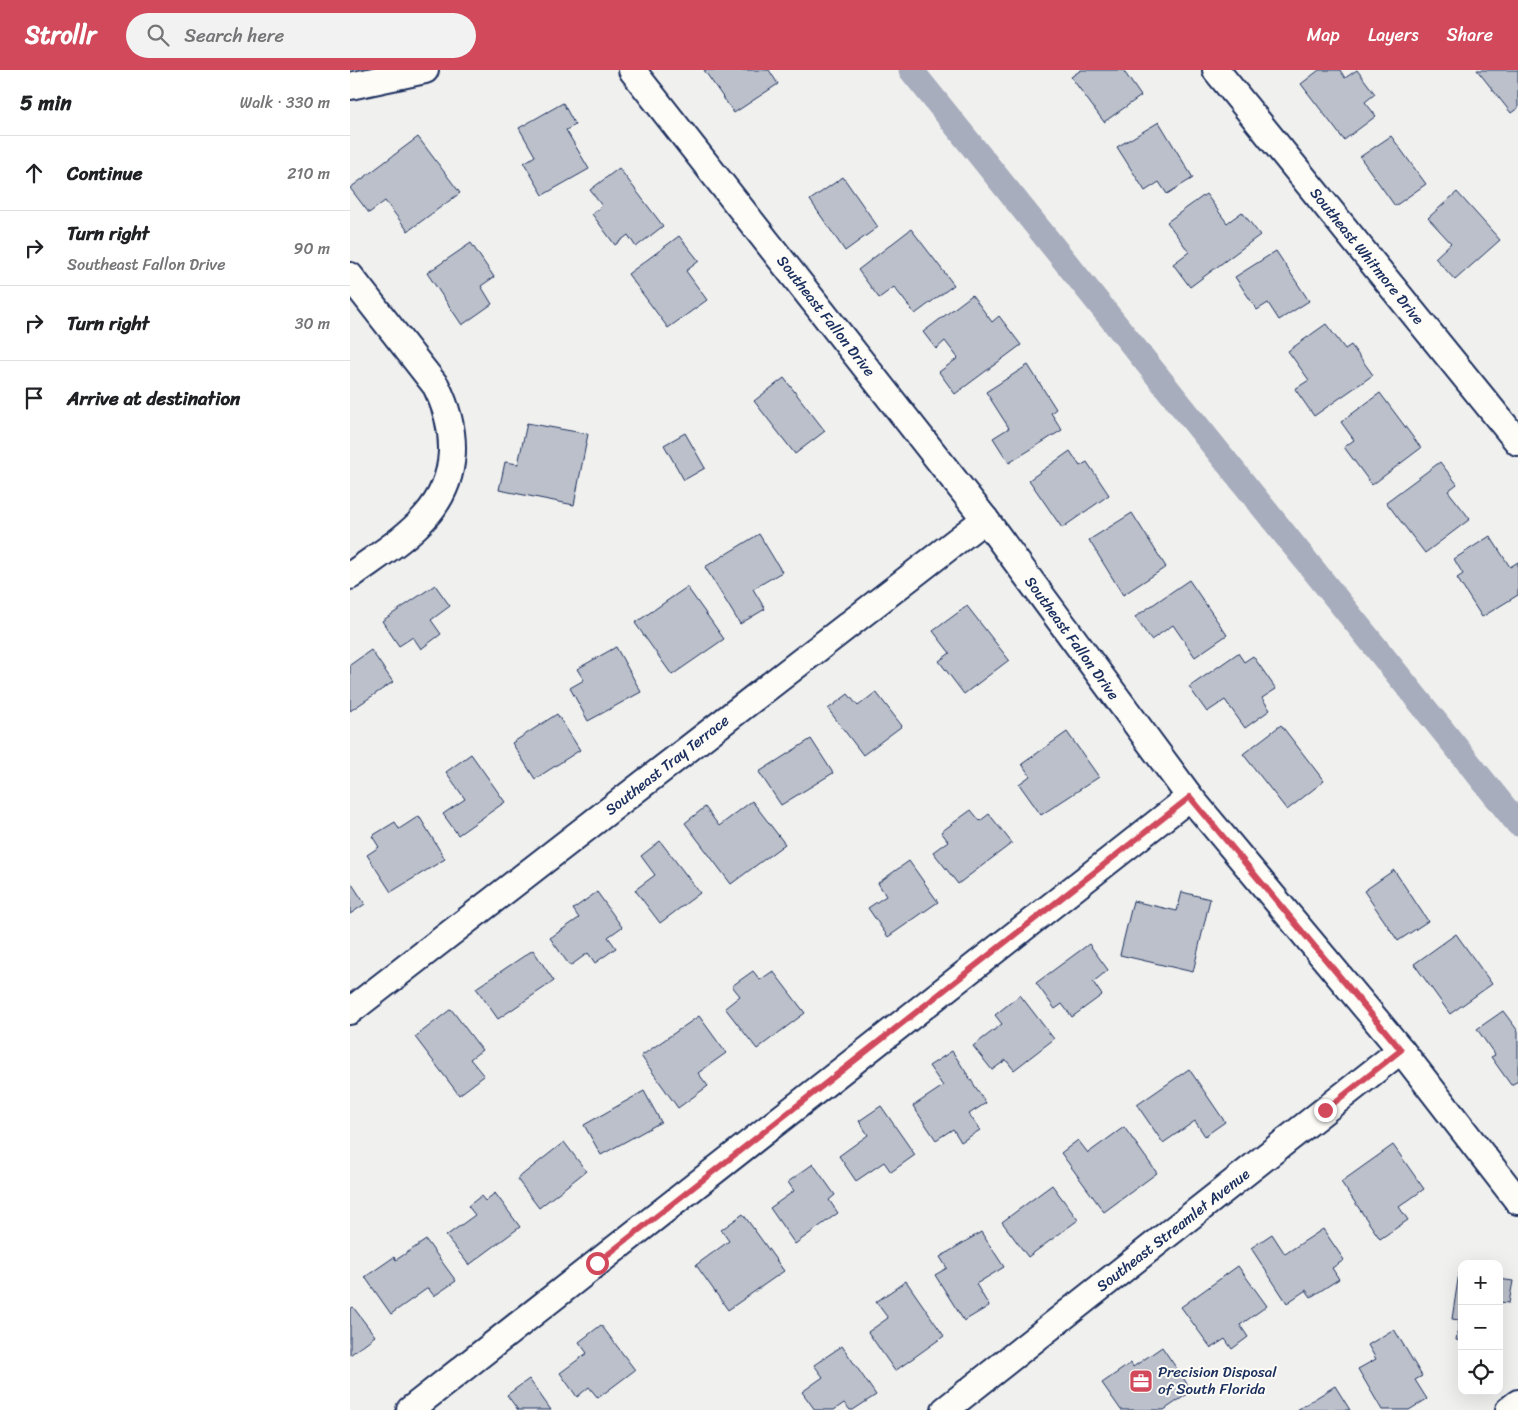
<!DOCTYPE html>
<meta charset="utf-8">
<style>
body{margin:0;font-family:Sriracha,sans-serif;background:#f2f2f2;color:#202124}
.controls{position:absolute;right:15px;bottom:15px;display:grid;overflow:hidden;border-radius:10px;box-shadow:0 5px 20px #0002}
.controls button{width:45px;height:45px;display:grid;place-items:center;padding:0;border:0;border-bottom:1px solid #e0e0e0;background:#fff;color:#202124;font:25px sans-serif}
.stop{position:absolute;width:15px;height:15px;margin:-11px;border:4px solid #d1495b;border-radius:50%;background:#fff}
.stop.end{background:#d1495b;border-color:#fff;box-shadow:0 1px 5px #0008}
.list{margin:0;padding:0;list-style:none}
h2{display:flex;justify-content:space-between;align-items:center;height:65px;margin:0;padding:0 20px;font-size:21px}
h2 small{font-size:16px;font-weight:400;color:#757577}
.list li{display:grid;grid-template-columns:32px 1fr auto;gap:15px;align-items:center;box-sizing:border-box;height:75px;padding:0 20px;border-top:1px solid #e0e0e0}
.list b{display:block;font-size:19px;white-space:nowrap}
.list p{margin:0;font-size:16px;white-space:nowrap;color:#757577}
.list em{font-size:16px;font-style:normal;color:#757577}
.icon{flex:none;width:28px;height:28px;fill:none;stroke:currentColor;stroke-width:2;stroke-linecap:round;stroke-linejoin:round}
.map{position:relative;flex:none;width:1168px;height:1340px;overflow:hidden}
header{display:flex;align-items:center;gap:30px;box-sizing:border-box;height:70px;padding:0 25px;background:#d1495b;color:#fff}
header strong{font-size:24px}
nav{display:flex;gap:28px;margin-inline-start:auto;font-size:18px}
.search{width:350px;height:45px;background:#f2f2f2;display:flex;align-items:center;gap:12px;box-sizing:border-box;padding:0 18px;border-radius:28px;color:#757577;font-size:19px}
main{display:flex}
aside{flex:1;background:#fff}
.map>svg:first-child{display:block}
</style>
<header>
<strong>Strollr</strong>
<div class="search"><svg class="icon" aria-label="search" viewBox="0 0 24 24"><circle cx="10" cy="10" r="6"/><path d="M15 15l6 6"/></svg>Search here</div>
<nav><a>Map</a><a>Layers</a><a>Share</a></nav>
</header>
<main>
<aside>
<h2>5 min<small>Walk · 330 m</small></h2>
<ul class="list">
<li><svg class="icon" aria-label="ahead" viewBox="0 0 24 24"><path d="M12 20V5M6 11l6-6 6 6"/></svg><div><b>Continue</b></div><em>210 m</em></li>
<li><svg class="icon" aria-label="right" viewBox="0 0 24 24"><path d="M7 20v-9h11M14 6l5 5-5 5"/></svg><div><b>Turn right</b><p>Southeast Fallon Drive</p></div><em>90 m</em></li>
<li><svg class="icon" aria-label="right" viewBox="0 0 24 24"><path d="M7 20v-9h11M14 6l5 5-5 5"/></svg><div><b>Turn right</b></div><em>30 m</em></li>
<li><svg class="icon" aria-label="arrive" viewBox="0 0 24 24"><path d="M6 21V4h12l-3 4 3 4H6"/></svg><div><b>Arrive at destination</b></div></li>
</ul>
</aside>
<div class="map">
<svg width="1168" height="1340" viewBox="0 0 1168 1340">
<rect width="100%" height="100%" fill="#f0f0ee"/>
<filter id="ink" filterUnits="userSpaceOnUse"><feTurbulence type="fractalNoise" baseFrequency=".02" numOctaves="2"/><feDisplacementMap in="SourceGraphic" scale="10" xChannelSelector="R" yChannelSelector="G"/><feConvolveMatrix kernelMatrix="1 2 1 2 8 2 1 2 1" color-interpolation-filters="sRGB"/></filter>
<g filter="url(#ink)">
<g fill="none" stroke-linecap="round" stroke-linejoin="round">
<!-- canal -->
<polyline stroke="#a7adbd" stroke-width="25" points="561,0 1168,754"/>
</g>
<!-- building -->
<g fill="#bbc0ca" stroke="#1b2f5e">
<polygon points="354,0 419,0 428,14 384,43"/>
<polygon points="731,0 773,0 791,26 754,52 721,7"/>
<polygon points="969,0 990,0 995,8 1007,0 1025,24 1015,32 1026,46 994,70 951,14"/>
<polygon points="1127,0 1168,0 1168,38 1161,43"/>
<polygon points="213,33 225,55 216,60 239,99 193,125 174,93 185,86 169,58"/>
<polygon points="809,52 843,108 817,124 809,112 795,121 767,77"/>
<polygon points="1041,66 1076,114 1045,136 1010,87"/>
<polygon points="68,67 110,123 58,161 35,131 19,143 0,118"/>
<polygon points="269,98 313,156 286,177 278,165 265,175 242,144 252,136 240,120"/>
<polygon points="493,107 528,157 495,181 460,130"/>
<polygon points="1107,122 1150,170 1105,210 1085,188 1101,173 1078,148"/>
<polygon points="856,124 877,153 892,142 910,165 840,217 823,194 839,182 817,152"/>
<polygon points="561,159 604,215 565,244 544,217 529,228 508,200"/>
<polygon points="329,166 349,191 336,201 357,230 318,258 278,204"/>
<polygon points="121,173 144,207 131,216 142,234 112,255 77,203"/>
<polygon points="926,181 959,231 929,250 918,233 907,240 885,207"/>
<polygon points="622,225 642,252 649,246 671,275 605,324 589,302 608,288 595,271 586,279 573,262"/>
<polygon points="976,254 995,279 1001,275 1023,305 964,346 945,319 959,310 938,281"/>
<polygon points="678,295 706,339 701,343 712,360 659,393 643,368 659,358 636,322"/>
<polygon points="434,308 475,361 445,384 404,331"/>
<polygon points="1030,323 1071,378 1022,415 994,377 1004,370 991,352"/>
<polygon points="177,353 238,364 224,435 149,420 155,392 168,394"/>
<polygon points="335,363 355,398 334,410 314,375"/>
<polygon points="720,381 730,396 737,392 759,425 712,458 679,410"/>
<polygon points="1090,392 1107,414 1098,421 1120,449 1075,483 1036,432"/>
<polygon points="782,443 816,497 773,525 739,470"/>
<polygon points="409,464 432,502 403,519 415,539 390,554 355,497"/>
<polygon points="1140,466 1160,497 1168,492 1168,525 1132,547 1107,508 1113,504 1104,489"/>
<polygon points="839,510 877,565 845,587 823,555 801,570 785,547"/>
<polygon points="85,515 100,536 81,550 91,564 71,579 63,567 49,576 32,551"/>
<polygon points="337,517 374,569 322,605 285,553"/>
<polygon points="617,536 659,590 614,624 589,591 600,583 583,561"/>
<polygon points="266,577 291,622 238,651 220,618 234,610 227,599"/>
<polygon points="21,580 43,612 0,641 0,595"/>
<polygon points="888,583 894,592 903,586 926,619 912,628 920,640 895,658 875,630 857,642 839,617"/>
<polygon points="526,622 552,656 513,685 478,639 498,624 508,636"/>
<polygon points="207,644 230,680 185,709 162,673"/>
<polygon points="931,655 974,711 937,740 893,684"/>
<polygon points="717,662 749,707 691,745 669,714 680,706 672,694"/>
<polygon points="461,669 483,703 431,735 409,702"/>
<polygon points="121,684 155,732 108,765 93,744 115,729 96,702"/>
<polygon points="402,731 435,774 381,814 335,753 355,737 369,756"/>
<polygon points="621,740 630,751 639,744 662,773 608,814 583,782 598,771 591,762"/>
<polygon points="69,746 95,789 41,822 17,785 29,777 22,766 45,752 49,759"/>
<polygon points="310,771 350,823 310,853 285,820 305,805 291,786"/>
<polygon points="559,791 588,832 538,867 518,838 536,826 528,813"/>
<polygon points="1044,800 1078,851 1048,871 1014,821"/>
<polygon points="0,811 15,834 0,844"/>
<polygon points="247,822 272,857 258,867 266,878 245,893 238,883 220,896 200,868 229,848 223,839"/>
<polygon points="832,822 860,829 843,902 770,885 783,831 827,841"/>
<polygon points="1106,864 1142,914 1100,944 1064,894"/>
<polygon points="739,874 758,900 743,912 752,925 722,947 712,934 705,939 686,913"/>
<polygon points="183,880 204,911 148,949 126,918"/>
<polygon points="403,901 410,910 423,901 455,943 407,979 375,938 390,926 382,916"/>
<polygon points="670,925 704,969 664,1000 656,990 642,1000 623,976 652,954 645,945"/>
<polygon points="101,939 132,980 120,989 134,1006 109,1025 65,967"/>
<polygon points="1153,941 1168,961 1168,1011 1161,1015 1141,987 1145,985 1127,959"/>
<polygon points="349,946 376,983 348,1003 358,1016 328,1038 291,986"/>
<polygon points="602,981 636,1033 619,1044 630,1060 611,1072 603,1059 586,1070 563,1036 593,1016 579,996"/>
<polygon points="839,999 875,1052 855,1066 845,1051 813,1073 787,1035"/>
<polygon points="294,1021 311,1052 251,1085 234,1055"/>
<polygon points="531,1036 565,1085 541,1102 534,1092 506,1111 489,1086 518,1065 509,1051"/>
<polygon points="774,1057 807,1103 754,1142 711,1083 728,1070 738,1083"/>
<polygon points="214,1072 236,1101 189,1138 167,1109"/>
<polygon points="1043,1075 1074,1119 1049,1137 1058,1150 1030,1169 991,1112"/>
<polygon points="463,1094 485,1125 479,1130 488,1143 445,1174 420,1138 444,1121 438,1112"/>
<polygon points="702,1115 728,1150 678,1187 652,1152"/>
<polygon points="145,1123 170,1157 119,1195 96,1166 125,1145 118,1136 131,1126 135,1131"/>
<polygon points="393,1144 434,1201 378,1240 346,1195 379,1171 371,1160"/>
<polygon points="973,1159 994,1190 982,1198 989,1209 961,1227 956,1220 937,1233 901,1178 922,1164 935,1184"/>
<polygon points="631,1162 654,1197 626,1214 639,1236 614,1251 585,1205 597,1198 590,1187"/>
<polygon points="76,1170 106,1211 84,1226 78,1218 41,1244 15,1207 44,1187 46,1190"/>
<polygon points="888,1196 917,1236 890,1255 898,1267 882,1279 875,1269 861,1278 831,1237"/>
<polygon points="1109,1203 1112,1203 1112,1271 1106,1270 1109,1250 1102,1249"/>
<polygon points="1149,1209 1163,1211 1159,1233 1149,1232"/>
<polygon points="556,1211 594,1266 545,1301 518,1262 538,1248 526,1232"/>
<polygon points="3,1237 25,1266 0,1285 0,1239"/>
<polygon points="251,1255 285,1300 248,1328 239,1317 227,1327 210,1303 237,1283 229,1272"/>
<polygon points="1044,1259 1072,1306 1065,1310 1077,1329 1059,1340 1032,1340 1008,1299 1026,1289 1018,1275"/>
<polygon points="492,1276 526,1325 503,1340 500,1340 494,1333 484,1340 465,1340 452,1322 473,1307 464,1295"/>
<polygon points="812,1277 842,1321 814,1340 771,1340 752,1313 781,1293 783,1297"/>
<polygon points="179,1309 201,1340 168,1340 157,1325"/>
<polygon points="985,1316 1000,1340 947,1340"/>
</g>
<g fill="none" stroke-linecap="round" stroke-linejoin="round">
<!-- minor casing -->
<g stroke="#1b2f5e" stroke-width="30">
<g id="minor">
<polyline points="282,0 635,449 840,727 1051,980 1168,1131"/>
<polyline points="866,0 1168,372"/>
<polyline points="0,16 75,0"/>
<path d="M0,206l86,110c22,44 24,92 -11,131 -19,22 -52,42 -75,59"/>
<polyline points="0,941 635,449"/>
<polyline points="60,1340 840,727"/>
<polyline points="595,1340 1051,980"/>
<polyline points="1159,1340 1168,1333"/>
</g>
</g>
<!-- minor -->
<use href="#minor" stroke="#fdfcf7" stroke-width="26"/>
</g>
</g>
<g fill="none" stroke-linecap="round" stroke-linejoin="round" filter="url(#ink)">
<!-- route -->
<polyline stroke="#d1495b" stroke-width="6" points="247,1193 840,727 1051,980 975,1040"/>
</g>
<!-- icons -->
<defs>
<g id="office-square" transform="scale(1.25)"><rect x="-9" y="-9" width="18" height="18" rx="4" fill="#d1495b" stroke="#fdfcf7"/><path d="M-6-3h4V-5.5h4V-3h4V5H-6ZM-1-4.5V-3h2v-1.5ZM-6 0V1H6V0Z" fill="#fff"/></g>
</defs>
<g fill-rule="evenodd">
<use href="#office-square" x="791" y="1311"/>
</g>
<g text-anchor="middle" stroke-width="4" stroke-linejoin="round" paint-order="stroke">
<!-- street labels -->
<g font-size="15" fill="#1b2f5e" stroke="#fdfcf7">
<text transform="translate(1017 186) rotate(51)" y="5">Southeast Whitmore Drive</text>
<text transform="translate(476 246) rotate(52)" y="5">Southeast Fallon Drive</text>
<text transform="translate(722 568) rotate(54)" y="5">Southeast Fallon Drive</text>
<text transform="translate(317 695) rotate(-38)" y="5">Southeast Tray Terrace</text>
<text transform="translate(823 1160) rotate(-38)" y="5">Southeast Streamlet Avenue</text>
</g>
<!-- poi labels -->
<g font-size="15" fill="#1b2f5e" stroke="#fdfcf7" text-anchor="start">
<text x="808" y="1307">Precision Disposal<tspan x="808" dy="17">of South Florida</tspan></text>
</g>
</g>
</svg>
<div class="controls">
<button>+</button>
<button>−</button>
<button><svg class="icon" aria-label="locate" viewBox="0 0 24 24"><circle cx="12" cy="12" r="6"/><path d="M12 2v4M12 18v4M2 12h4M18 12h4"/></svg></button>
</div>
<div class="stop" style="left:247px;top:1193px"></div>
<div class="stop end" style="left:975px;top:1040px"></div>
</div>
</main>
